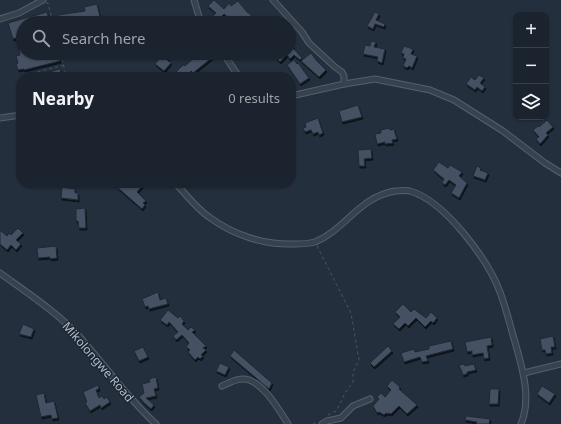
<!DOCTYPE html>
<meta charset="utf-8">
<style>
body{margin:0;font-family:"Noto Sans",sans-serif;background:#282f3a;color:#f1f3f6}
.controls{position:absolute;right:12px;top:12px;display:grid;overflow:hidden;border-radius:8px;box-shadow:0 1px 3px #0004}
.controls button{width:36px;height:36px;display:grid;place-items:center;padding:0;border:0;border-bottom:1px solid #39404a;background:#1b232e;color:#f1f3f6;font:20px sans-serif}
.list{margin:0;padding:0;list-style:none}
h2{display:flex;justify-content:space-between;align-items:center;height:52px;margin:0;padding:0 16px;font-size:17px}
h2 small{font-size:13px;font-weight:400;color:#a0a4aa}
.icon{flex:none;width:22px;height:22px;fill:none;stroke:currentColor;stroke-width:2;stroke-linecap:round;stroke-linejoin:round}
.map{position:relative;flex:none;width:561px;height:424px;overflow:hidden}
.search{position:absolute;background:#1b232e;box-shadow:0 1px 3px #0004;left:16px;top:16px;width:280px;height:44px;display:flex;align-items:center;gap:10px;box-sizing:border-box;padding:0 14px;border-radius:22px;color:#a0a4aa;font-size:15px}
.panel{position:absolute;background:#1b232e;box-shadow:0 1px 3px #0004;left:16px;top:72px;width:280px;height:116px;border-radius:16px}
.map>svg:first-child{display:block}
</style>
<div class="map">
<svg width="561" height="424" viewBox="0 0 561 424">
<defs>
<filter id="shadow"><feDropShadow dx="1" dy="2" stdDeviation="0" flood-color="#0009"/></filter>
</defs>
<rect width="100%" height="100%" fill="#242f3e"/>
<!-- building -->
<g fill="#455162" stroke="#1f2835" filter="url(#shadow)">
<polygon points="214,0 224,9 229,3 231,6 238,1 247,12 255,18 251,23 245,19 241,23 235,23 224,14 216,22 211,18 216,13 208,6"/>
<polygon points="97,4 101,21 92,23 59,23 58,15 85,11 84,7"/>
<polygon points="47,12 50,23 23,23 23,53 58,53 60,61 24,70 24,69 18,70 16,64 18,63 16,56 20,55 16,38 13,39 8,23"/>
<polygon points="375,12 379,14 376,20 385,24 384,27 375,24 373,29 367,26"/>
<polygon points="289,34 294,39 290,43 294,47 293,48 302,58 300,60 294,55 290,59 287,55 280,62 276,58 280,53 289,53"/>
<polygon points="371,41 376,42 374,47 385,49 382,63 377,61 378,57 363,54 365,45 370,46"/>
<polygon points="404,46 413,49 411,54 417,56 412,68 409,66 407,68 403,66 406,59 403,58 404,54 401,53"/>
<polygon points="164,53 174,53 167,60 171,63 164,71 155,64"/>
<polygon points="202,53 210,53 213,57 193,73 191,71 185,77 171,77 183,65 185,66 195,57 196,58"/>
<polygon points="311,53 316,60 326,70 319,77 301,61"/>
<polygon points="294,60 297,64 298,63 309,78 300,84 287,65"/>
<polygon points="60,69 62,77 36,77 36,76"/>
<polygon points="479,75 484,78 480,83 485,87 482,91 477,87 475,90 466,84 471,77 475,80"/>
<polygon points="358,105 362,117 342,122 339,111"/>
<polygon points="318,118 323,133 319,135 318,132 313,134 311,130 305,132 303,128 306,127 305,123"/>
<polygon points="547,120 553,127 546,133 548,135 540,144 536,139 539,137 533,130 538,126 539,127"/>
<polygon points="389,128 390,130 394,129 397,139 392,140 393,143 385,144 385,142 377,144 375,134 381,133 381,130"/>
<polygon points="371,149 372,158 364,159 365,166 359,166 358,150"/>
<polygon points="439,162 448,168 450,165 462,172 459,176 467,183 459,198 451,193 456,185 449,180 445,185 442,183 444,179 433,170"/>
<polygon points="477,166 481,168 480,170 488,173 485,180 473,176"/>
<polygon points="122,183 141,183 143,185 137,192 146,201 143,203 145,205 142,209 118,188"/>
<polygon points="62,187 75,189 75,193 78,193 78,200 61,198"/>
<polygon points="85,208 86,228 79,228 78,221 76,221 76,209"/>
<polygon points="18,228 23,233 16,240 21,244 16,250 11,245 7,250 0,244 0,230 7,236 9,233 11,235"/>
<polygon points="56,246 57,258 50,259 50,257 38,258 37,248"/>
<polygon points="158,292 160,300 166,298 168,304 149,309 148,306 145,307 142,299"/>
<polygon points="403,304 411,312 414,309 426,318 431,312 437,318 433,323 431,321 425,327 416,318 408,326 405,323 399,329 393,324 400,317 395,312"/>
<polygon points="168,310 178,318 180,316 184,321 182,324 188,330 191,327 195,330 192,332 206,346 203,348 206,350 201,355 203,356 200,359 198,357 195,360 188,352 190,350 186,347 189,343 182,335 176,340 173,336 178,332 169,322 167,325 160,320"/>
<polygon points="23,324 34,329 31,337 19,334"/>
<polygon points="553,336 555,347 551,347 552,353 546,354 545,350 542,350 540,339"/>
<polygon points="491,337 492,345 487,346 489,358 484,359 483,353 472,355 472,351 467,352 465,342"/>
<polygon points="451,341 453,349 426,356 428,361 422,362 420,357 404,362 401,353 414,349 415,352 429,349 429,346"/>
<polygon points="388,346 392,351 374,367 370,363"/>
<polygon points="143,347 148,357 139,361 134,351"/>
<polygon points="234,350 272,383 269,389 230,356"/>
<polygon points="220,363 229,367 225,375 216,371"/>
<polygon points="464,364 465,366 474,364 476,370 467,372 467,374 463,375 459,365"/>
<polygon points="156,377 158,388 154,389 156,396 146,398 154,405 151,409 144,403 139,397 144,393 142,384 150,382 149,379"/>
<polygon points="392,380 400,387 399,389 417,405 407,414 399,406 391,414 389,413 388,414 386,413 384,415 379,412 377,413 373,406 379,399 377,397 381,393 385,397 391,390 387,386"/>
<polygon points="98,385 99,389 96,390 99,398 102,396 104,399 107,397 110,402 101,408 100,405 90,411 85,403 87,402 83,392"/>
<polygon points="542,386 555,394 549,403 537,394"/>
<polygon points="490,389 499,389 498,404 489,404"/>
<polygon points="44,393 46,403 54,401 58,418 52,419 51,415 41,417 36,395"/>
<polygon points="466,416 490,419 489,424 476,424 477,422 465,420"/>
</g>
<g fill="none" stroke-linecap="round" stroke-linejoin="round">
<!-- street casing -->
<g stroke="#565f6c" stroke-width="7">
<g id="street">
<polyline points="194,0 201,23"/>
<polyline points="273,0 302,32 309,43 335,67 342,72 344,76 344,84"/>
<polyline points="0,19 19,13 43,0"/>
<polyline points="223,53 239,77"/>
<polyline points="291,96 344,84 375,79 430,90 454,100 503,131 545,163 561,173"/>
<polyline points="0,118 21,115"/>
<path d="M175,183c11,11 21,25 34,34 24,18 55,28 85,27 7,0 14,0 21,-2 31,-13 44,-45 80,-51 5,0 10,-1 15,0 35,10 78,69 90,101 6,16 10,33 15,50 7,25 17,56 6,82"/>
<path d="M0,273c26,19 58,40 79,63 26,29 48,62 77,88"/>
<polyline points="524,373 561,364"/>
<path d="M222,386c7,-3 13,-7 21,-7 19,0 36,31 45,45"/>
<polyline points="322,424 327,421 341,418 353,406 370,399"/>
</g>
</g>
<!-- path -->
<g stroke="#44595c" stroke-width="1" stroke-dasharray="3 3" stroke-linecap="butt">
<polyline points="46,3 48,3 53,23"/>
<polyline points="17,43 23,41"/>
<polyline points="61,53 66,77"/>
<polyline points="26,75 64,65"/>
<polyline points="317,246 351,313 359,360 353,372 353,382 345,393 339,406 336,411 328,415"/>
<polyline points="313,424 318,421"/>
</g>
<!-- street -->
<use href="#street" stroke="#38414e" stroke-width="5"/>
</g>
<g text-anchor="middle" stroke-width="3" stroke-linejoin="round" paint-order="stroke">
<!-- street labels -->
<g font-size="12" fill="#b4bcc9" stroke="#1d2633">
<text transform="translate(98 362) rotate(49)" y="4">Mikolongwe Road</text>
</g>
</g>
</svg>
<div class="controls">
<button>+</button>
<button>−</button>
<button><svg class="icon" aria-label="layers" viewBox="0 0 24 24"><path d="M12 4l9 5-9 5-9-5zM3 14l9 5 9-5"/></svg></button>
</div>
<div class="search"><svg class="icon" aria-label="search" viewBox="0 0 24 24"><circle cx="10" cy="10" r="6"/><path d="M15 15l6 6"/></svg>Search here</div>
<section class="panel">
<h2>Nearby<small>0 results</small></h2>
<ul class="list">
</ul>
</section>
</div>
